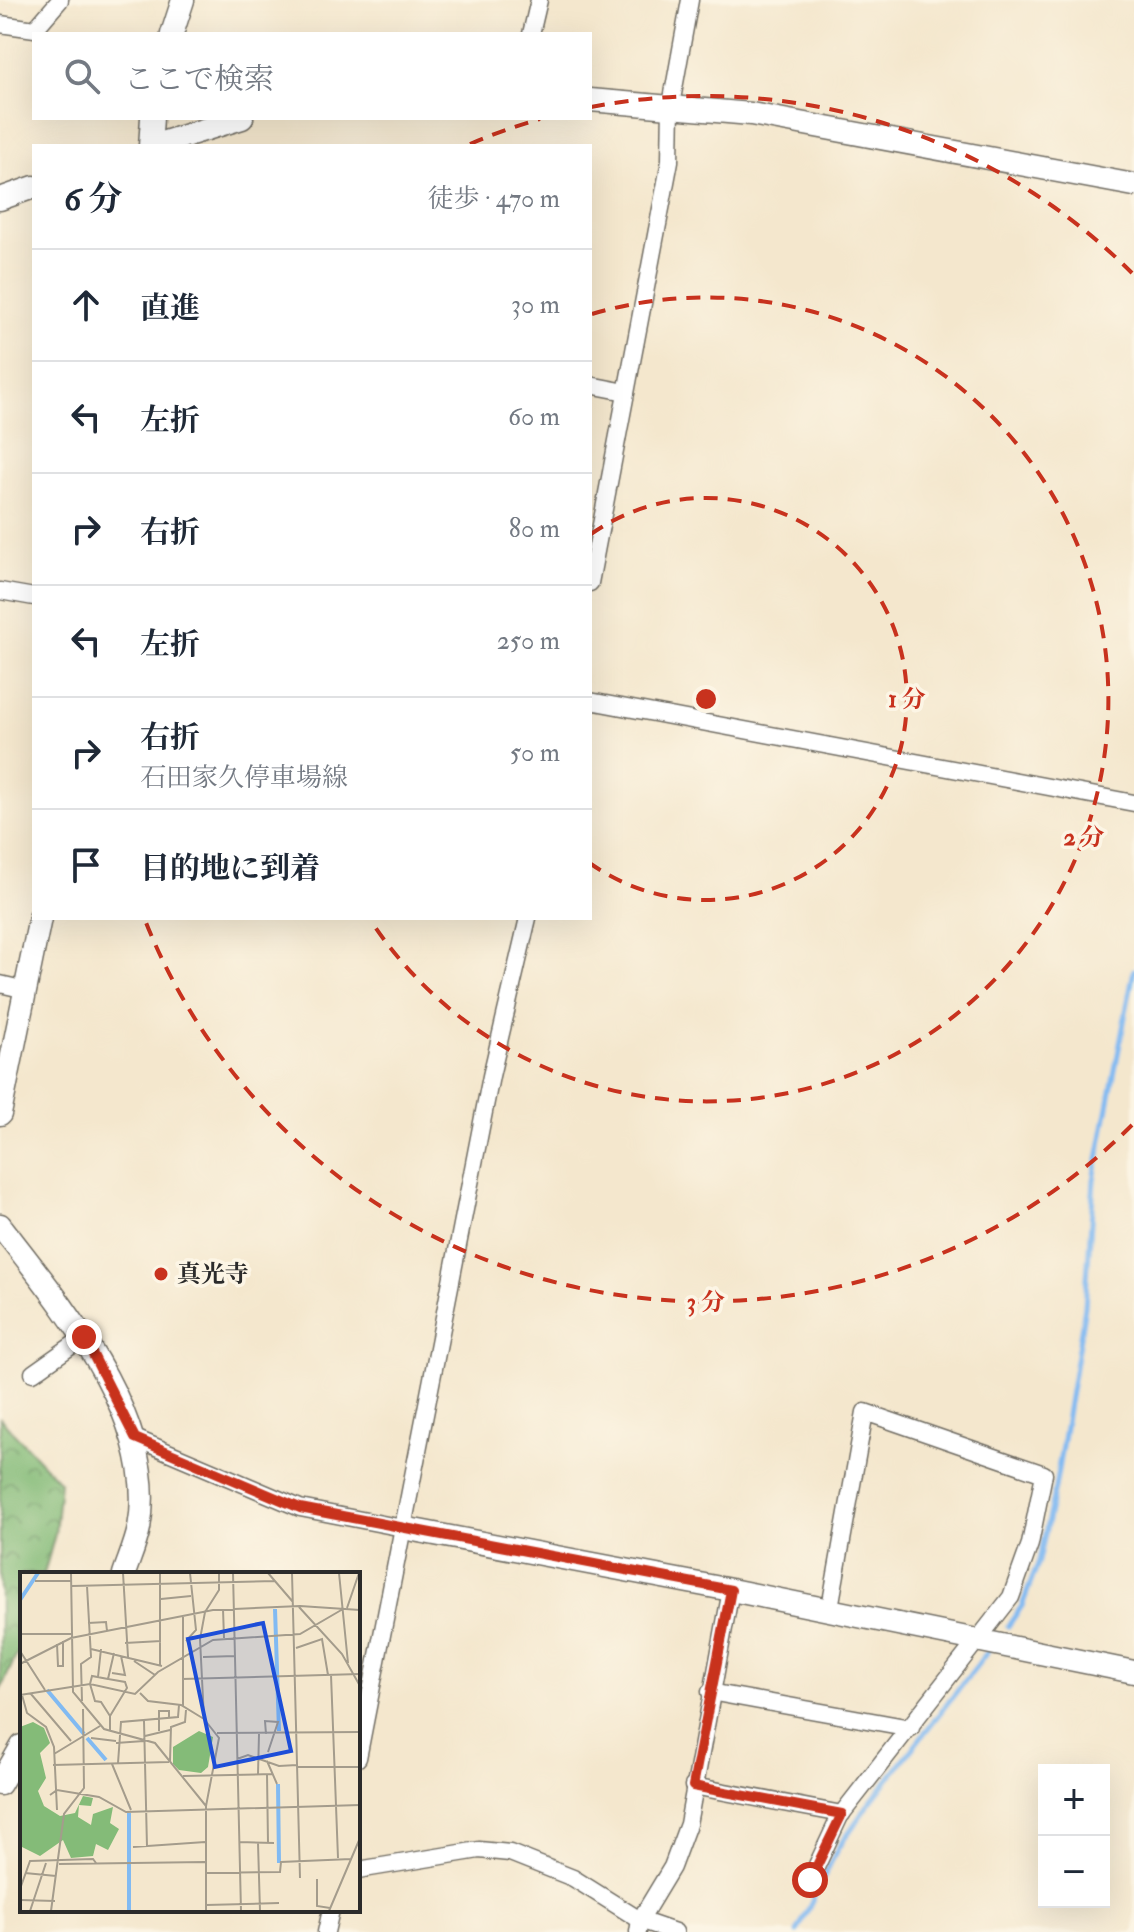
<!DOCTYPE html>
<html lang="ja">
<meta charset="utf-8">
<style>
body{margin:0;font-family:"IM FELL Double Pica","Noto Serif JP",serif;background:#f6f6f7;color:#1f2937}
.controls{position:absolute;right:24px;bottom:24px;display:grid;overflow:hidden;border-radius:0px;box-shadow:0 8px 32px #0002}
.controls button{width:72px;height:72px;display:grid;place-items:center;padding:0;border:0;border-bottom:2px solid #e0e1e3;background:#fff;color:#1f2937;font:40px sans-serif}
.stop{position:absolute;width:24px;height:24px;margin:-18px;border:6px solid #c8321e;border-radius:50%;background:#fff}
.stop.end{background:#c8321e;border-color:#fff;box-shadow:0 2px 8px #0008}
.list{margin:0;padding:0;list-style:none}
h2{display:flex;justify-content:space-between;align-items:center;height:104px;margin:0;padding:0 32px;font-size:34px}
h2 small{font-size:26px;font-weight:400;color:#747a83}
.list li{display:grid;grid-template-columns:52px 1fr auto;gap:24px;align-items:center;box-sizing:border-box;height:112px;padding:0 32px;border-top:2px solid #e0e1e3}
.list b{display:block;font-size:30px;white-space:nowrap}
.list p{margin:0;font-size:26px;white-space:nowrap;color:#747a83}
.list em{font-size:26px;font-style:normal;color:#747a83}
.icon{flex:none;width:44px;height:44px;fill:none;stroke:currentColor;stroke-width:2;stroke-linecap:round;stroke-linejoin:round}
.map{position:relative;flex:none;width:1134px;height:1932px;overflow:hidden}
.search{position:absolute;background:#fff;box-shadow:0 8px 32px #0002;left:32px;top:32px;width:560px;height:88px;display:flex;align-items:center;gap:20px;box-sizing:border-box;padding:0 28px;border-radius:0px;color:#747a83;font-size:30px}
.panel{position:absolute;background:#fff;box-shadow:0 8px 32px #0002;left:32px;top:144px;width:560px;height:776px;border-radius:0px}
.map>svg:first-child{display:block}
</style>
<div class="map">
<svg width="1134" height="1932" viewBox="0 0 1134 1932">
<defs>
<pattern id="forest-crowns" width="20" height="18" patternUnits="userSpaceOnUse" patternTransform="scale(2)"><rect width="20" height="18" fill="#84bb78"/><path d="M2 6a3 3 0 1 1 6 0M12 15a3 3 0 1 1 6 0" fill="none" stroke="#6c9863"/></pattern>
</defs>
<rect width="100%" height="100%" fill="#fcf5e5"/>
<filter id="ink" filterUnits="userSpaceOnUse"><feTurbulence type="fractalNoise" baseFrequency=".0125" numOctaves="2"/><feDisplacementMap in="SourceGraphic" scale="16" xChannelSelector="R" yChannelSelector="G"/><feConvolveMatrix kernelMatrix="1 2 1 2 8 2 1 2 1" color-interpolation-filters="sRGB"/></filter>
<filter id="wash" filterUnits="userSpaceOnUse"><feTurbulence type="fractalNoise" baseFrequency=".006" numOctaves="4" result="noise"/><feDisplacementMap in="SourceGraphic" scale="32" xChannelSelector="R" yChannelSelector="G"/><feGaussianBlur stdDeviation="1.8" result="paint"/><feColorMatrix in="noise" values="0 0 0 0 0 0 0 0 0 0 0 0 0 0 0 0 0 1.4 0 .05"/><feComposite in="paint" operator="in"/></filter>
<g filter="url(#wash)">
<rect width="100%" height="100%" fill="#f4e7cd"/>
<!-- forest -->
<polygon fill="url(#forest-crowns)" stroke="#587352" stroke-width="2" points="0,1418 60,1482 55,1534 44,1574 22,1574 22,1643 0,1691"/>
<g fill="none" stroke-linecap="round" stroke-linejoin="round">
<!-- stream -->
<g stroke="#81baf2" stroke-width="5">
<polyline points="1008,1626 1022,1606 1039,1561 1055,1488 1085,1306 1094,1180 1134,970"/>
<polyline points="797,1932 838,1848 865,1809 989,1650"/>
</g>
</g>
</g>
<g filter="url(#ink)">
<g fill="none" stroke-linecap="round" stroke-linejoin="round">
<!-- street casing -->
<g stroke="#716d64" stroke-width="19">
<g id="street">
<polyline points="0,24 35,29 60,0"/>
<polyline points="531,34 539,0"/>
<polyline points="590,385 626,392"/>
<polyline points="590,583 670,161 671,105 690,0"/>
<polyline points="0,591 34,597"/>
<polyline points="590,701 1134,803"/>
<polyline points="0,984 26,990"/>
<polyline points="33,1373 84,1337"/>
<polyline points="135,1438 300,1508 403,1528"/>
<polyline points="710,1692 911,1728"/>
<polyline points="358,1758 491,1076 528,918"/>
<polyline points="693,1786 842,1814"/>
<polyline points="358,1870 479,1850 510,1853 573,1878 640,1920 675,1932"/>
<polyline points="810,1880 840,1816 1011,1597 1030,1544 1044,1474 865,1412 831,1602"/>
<polyline points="326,1932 331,1910"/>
<polyline points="638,1932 640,1920 672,1867 688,1824 731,1590"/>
</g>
</g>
<!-- secondary casing -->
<g stroke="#716d64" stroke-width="25">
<g id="secondary">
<polyline points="172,34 183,0"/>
<polyline points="590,100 751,114 1134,185"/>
<polyline points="150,146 152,118"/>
<polyline points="152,146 242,118"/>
<polyline points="0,199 34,187"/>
<polyline points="0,1114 40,918"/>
<path d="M0,1225c61,79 160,195 139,303 -3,15 -10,31 -15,46"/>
<polyline points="403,1528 731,1590 1134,1672"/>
<polyline points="0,1784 22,1746"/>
</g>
</g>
<!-- street -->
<use href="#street" stroke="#fff" stroke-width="16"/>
<!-- secondary -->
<use href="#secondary" stroke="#fff" stroke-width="22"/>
</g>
</g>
<g fill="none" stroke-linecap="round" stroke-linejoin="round" filter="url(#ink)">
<!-- route -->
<polyline stroke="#c8321e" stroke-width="10" points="84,1337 135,1438 300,1508 731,1590 693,1786 842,1814 810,1880"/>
</g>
<!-- distance rings -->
<g fill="none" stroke="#c8321e" stroke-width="4" stroke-dasharray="14 10">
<path d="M591 534A201 201 0 1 1 591 864"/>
<path d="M592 314A402 402 0 1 1 371 921"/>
<path d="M1132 1125A603 603 0 0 1 145 920M470 144A603 603 0 0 1 540 119M591 107A603 603 0 0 1 1132 273"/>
</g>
<!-- markers -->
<circle fill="#c8321e" stroke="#fcf5e5" stroke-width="3" cx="161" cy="1274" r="8"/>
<g text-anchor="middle" stroke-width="7" stroke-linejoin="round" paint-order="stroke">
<!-- poi labels -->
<g font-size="24" font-weight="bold" fill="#2b2b2b" stroke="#fcf5e5" text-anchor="start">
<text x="177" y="1282">真光寺</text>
</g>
</g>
<!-- overview -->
<g transform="translate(20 1572)">
<rect width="340" height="340" fill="#f4e7cd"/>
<path d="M13,150l11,6 6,15 -10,10 6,25 -8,13 6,15 16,10 15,-3 8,-17 10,2 -2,8 -12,-1 -1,12 13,8 2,-11 20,-7 -3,16 9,6 -11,21 -12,-6 -3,12 -22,2 -8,-18 -23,16 -20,-10v-119zM179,159l14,6 -5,30 -7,6 -22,-3 -6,-6v-17z" fill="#84bb78"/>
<path fill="none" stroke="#81baf2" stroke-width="4" d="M0,28l18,-27M255,37l4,122M27,118l37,44M67,166l19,22M258,212l1,79M109,241v98"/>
<path fill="none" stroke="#a49c8c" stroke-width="2" d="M51,1l2,119 31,37 51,14 51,63M103,1l5,84M140,1v93M213,1l8,338M248,1l25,29M272,1l8,305M319,1l9,90M15,9h36M52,14l203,-5M141,27l30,-3M279,35l43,47 18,32M327,36l12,-35M203,37l1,29M163,45v90M68,51l18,-1 1,9M0,62h52M166,69l10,-11 -6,-57M105,71l36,-2M37,72l1,22h5v-25M276,76l26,-9 6,36M71,77l71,17M0,79l25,39M183,85l32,-1M114,89l21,14M0,92l51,-26 142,-28 87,-4 60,4M92,101l13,2 -4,-19M311,103l7,183M78,105l3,-28M162,107l178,-5M70,112l5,17 6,1 9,14M70,112l2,-8 16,3M120,121l8,8 33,4 23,14M11,122l40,47M0,123l70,-11 45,10 23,-22 55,-32 87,-6 43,-25M2,123l5,18 19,14 8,20 3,63M62,129l-1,-37 10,-7 -4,-71M124,149l3,126M90,159v-15l17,-28 -2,-6 -17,-3 6,-26M139,159v-20h10v7M197,161l143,-1M246,162l-1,-13 13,1 -10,30M125,164l25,-6M71,166l25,3M96,171l28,-2M34,182l46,-28M217,187l11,-4 31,11 18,-1M150,189l1,-34 14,-5 1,-12M247,189l10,23M98,191l3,-41 57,-5 1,-12M92,192l19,46M33,193l116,-3M277,195h63M238,202l1,-40M247,202l1,69M163,204l90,-2M30,223l7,-5 42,7 27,15 234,-7M219,270l35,1M238,271l2,68M113,275l72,-5M39,292l146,-2M5,301l31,3M186,301l74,-1 1,-10 70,-3M297,307v27l13,2M0,317l10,-28 63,-2 3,4M0,328l35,1M186,333l73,-2M10,339l16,-48M31,339l13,-97 20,-26 -1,-79M186,339v-105l13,-68 -15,-19 -4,-80 5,-27 14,-22v-17M309,339l31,-73"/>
<path fill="#1d4ed8" fill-opacity="0.15" stroke="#1d4ed8" stroke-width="4" d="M243,51l28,128 -76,16 -27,-128z"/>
<rect width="340" height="340" fill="none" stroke="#2b2b2b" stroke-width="4"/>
</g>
<circle cx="706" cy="699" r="12" fill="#c8321e" stroke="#fcf5e5" stroke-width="4"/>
<g font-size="24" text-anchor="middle" font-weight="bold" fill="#c8321e" stroke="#fcf5e5" stroke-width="7" stroke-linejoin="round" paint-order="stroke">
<text x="907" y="707">1 分</text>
<text x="1084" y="845">2 分</text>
<text x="706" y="1310">3 分</text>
</g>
</svg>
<div class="controls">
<button>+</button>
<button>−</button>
</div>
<div class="stop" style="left:810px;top:1880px"></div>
<div class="stop end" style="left:84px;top:1337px"></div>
<div class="search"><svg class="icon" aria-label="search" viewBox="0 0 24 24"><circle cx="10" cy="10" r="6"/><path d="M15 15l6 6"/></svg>ここで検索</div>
<section class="panel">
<h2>6 分<small>徒歩 · 470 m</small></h2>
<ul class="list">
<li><svg class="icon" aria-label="ahead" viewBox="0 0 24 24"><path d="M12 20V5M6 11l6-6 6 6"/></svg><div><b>直進</b></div><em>30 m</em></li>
<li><svg class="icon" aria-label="left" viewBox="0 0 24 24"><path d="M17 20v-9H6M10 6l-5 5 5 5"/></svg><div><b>左折</b></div><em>60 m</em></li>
<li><svg class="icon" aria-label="right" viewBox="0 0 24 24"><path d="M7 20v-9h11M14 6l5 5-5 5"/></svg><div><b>右折</b></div><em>80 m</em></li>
<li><svg class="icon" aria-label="left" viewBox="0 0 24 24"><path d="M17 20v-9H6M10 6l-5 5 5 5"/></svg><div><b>左折</b></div><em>250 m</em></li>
<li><svg class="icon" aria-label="right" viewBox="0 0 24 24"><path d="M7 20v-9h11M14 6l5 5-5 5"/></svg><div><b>右折</b><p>石田家久停車場線</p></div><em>50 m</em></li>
<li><svg class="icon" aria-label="arrive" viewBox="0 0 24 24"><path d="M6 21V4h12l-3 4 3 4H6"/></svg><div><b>目的地に到着</b></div></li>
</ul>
</section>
</div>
